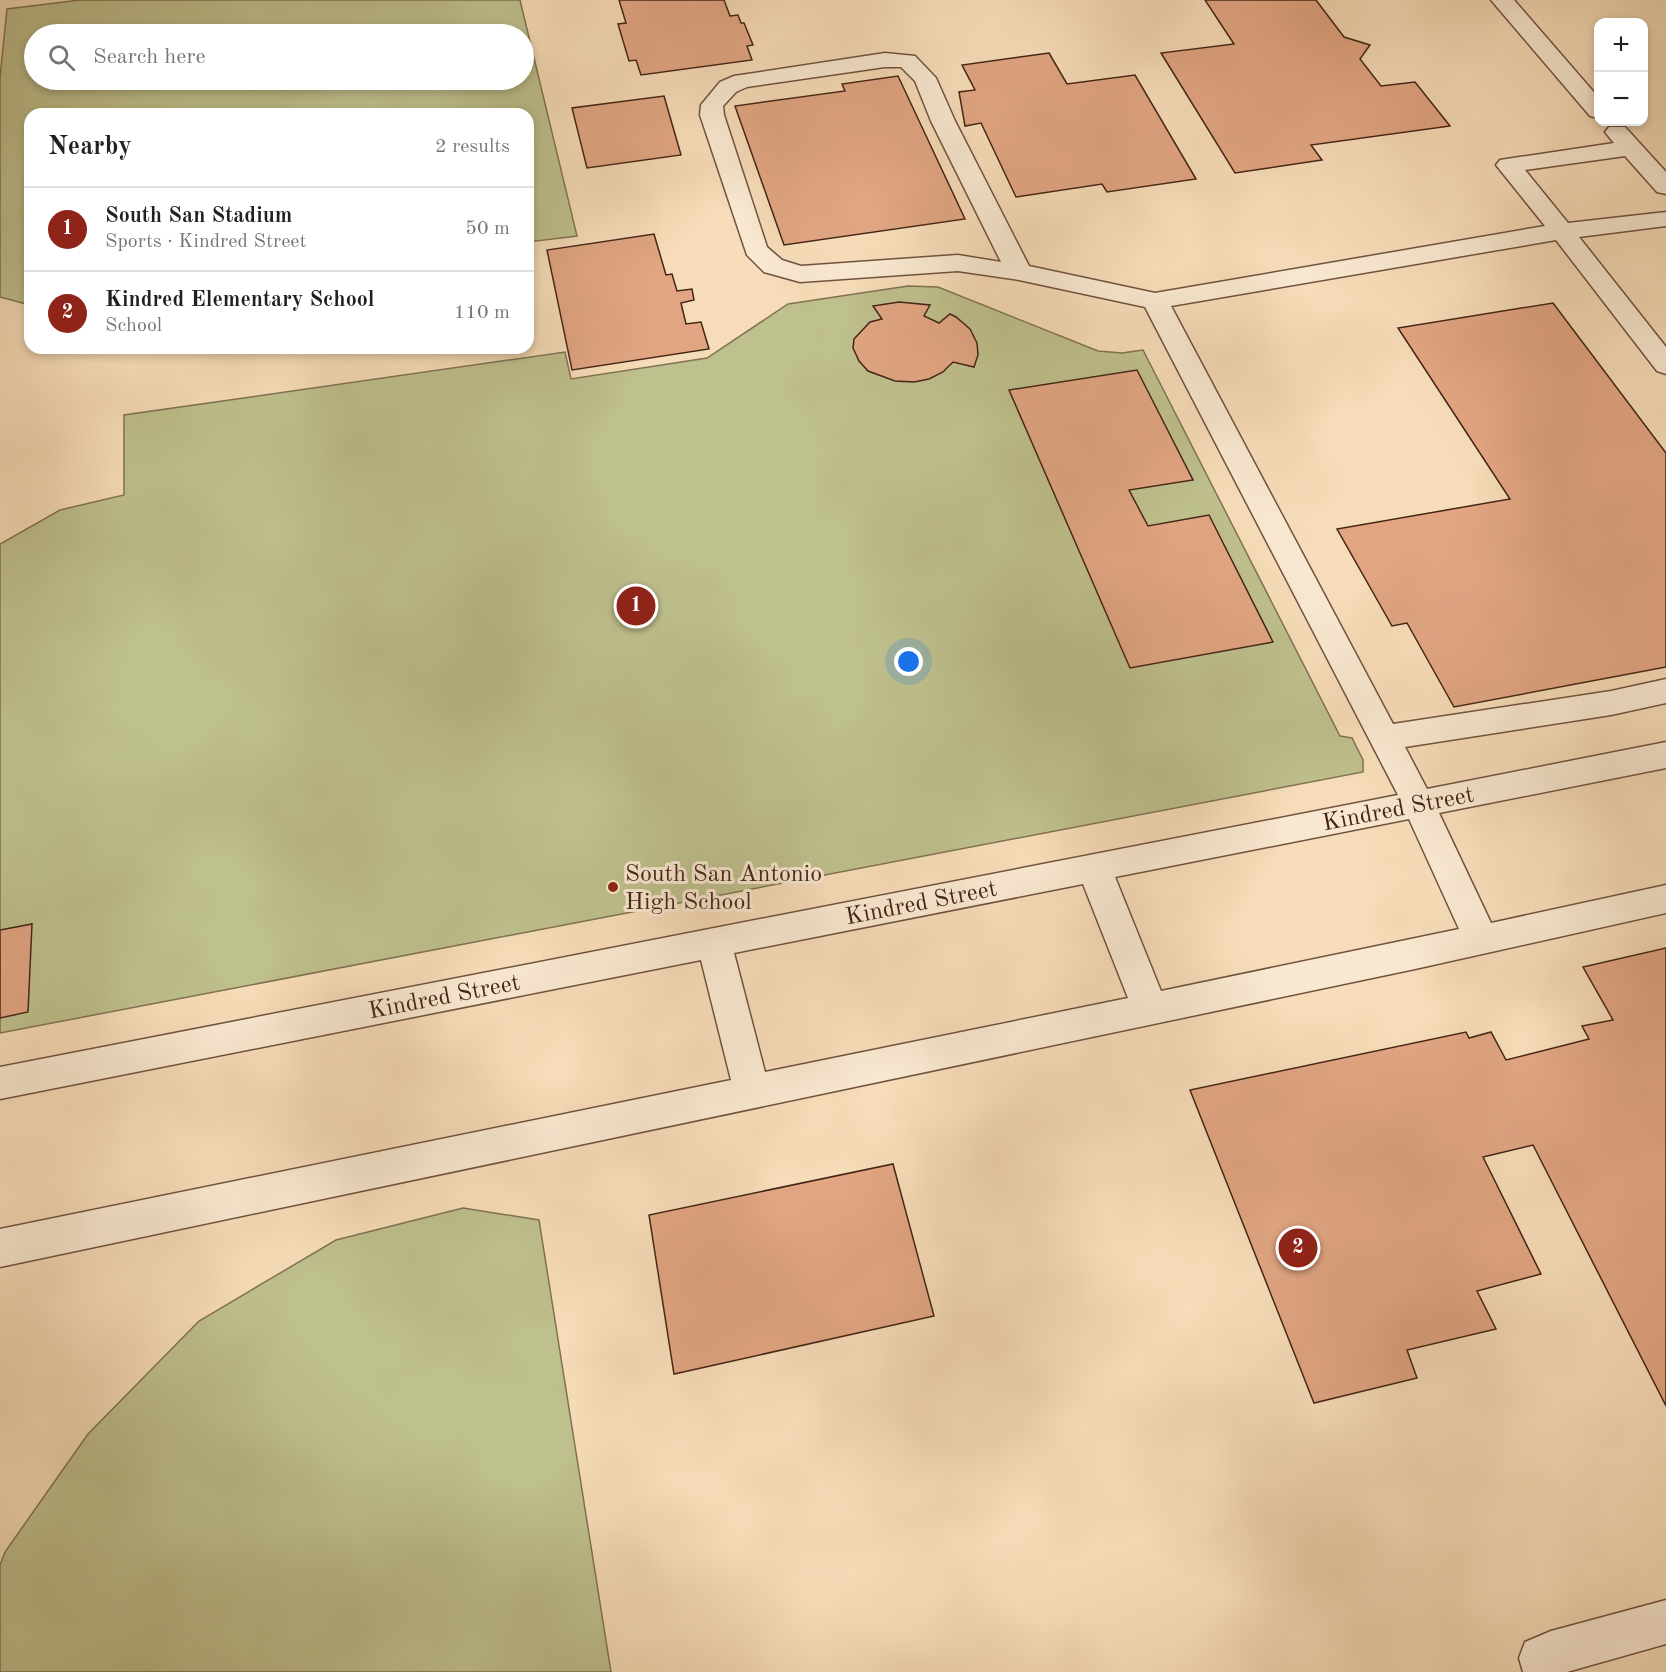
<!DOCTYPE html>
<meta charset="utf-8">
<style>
body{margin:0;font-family:"Old Standard TT",serif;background:#f6f6f6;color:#202124}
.controls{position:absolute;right:18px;top:18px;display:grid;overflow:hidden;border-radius:12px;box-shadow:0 3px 9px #0003}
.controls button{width:54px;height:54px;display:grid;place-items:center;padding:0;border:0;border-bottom:2px solid #e0e0e0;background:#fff;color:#202124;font:30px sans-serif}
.you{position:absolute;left:909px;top:662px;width:21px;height:21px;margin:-15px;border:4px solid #fff;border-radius:50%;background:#1a73e8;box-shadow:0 0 0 9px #1a73e833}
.badge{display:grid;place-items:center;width:39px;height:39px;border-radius:50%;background:#8f2418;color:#fff;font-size:20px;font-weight:700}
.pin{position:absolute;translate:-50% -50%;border:3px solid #fff;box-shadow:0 2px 6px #0006}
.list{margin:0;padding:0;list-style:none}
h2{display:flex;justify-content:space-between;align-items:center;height:78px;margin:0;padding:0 24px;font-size:26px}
h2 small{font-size:20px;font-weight:400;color:#757577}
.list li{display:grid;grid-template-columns:39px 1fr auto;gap:18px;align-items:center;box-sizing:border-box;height:84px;padding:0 24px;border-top:2px solid #e0e0e0}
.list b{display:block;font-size:22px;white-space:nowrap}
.list p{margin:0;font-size:20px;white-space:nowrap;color:#757577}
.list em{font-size:20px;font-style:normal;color:#757577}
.icon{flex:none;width:33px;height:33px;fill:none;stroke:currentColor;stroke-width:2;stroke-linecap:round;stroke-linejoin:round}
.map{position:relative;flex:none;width:1666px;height:1672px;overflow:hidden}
.search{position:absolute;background:#fff;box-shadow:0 3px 9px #0003;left:24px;top:24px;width:510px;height:66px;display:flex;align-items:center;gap:15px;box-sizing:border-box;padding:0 21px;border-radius:33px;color:#757577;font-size:22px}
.panel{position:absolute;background:#fff;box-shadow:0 3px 9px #0003;left:24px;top:108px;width:510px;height:246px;border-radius:18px}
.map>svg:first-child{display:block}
</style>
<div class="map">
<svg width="1666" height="1672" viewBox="0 0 1666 1672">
<rect width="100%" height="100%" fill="#f6dcb8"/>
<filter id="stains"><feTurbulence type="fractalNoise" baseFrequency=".00333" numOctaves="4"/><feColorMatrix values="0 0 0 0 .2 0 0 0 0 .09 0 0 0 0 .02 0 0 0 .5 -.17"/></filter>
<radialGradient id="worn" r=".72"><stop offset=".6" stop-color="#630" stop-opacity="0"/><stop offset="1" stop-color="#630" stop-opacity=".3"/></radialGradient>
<!-- green -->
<g fill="#bec08d" stroke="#817252" stroke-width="1.5" fill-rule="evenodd">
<path d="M80,0h440l57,236 -49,6v-128h-498v191l-30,-8v-220l7,-68zM524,34v46h-490v-46z"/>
<polygon points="908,286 938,287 1098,351 1122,353 1143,350 1340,736 1352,738 1363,760 1363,772 0,1033 0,544 60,510 124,495 124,415 565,352 571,379 707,358 788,304"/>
<polygon points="463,1208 539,1220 611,1672 0,1672 0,1565 5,1552 88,1434 199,1321 336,1240"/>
</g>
<!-- building -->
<g fill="#e1a582" stroke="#442417" stroke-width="1.5">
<polygon points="619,0 724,0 730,16 738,15 741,23 744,23 753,45 747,46 752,60 641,75 636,60 629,61 618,24 626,23"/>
<polygon points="1205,0 1316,0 1344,37 1370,45 1360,59 1381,86 1415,82 1450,126 1311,145 1322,160 1235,173 1161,53 1234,44"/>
<polygon points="1049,53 1067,84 1135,75 1196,179 1107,192 1102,184 1016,197 981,123 965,126 959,92 975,90 962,65"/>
<polygon points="898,76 965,219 784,245 735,106 845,91 842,84"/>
<polygon points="664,96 681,155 587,168 572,108"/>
<polygon points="654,234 666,275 672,274 677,291 692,289 694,300 681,303 686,324 701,322 709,349 572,370 547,250"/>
<polygon points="899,302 930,305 924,316 939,323 950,314 956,317 970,329 977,343 978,355 974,367 953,362 943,372 929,379 914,382 895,381 868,371 859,361 853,348 854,339 870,322 882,319 873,306"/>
<polygon points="1553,303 1666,453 1666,667 1454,707 1407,623 1392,626 1337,529 1510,499 1398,328"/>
<polygon points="1137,370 1193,480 1129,490 1148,526 1209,515 1273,642 1130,668 1009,390"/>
<polygon points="32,924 28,1012 0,1018 0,930"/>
<polygon points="1666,948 1666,1406 1533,1145 1483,1157 1541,1274 1477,1291 1496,1329 1407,1350 1417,1378 1314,1403 1190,1090 1466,1032 1469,1038 1491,1032 1506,1060 1589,1039 1582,1026 1613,1020 1583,967"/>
<polygon points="893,1164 934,1316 674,1374 649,1215"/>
</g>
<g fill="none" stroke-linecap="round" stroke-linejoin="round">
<!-- minor casing -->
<g stroke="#70523f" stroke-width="3">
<g id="minor">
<polygon points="1491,0 1514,0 1598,97 1598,118 1590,116"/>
<path d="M885,53l30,3 21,22 19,43 74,145 126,27 390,-67 -49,-61 4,-5 114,-17 -9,-11 4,-5h16l41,45v22l-9,-2 -32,-36 -100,14 43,53 98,-11v14l-87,11 87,110v27l-9,-3 -101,-131 -385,66 222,418 218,-33 55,-12v24l-55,12 -206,32 22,42 239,-47v26l-227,45 52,110 175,-38v28l-251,56 -1415,298v-38l731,-149 -30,-120 -701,139v-32l1398,-272 -253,-488 -126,-27 -61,-9 -158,11 -36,-10 -17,-17 -47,-140 1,-10 19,-23 14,-6zM885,67h16l14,14 16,40 70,141 -43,-7 -157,11 -19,-6 -15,-13 -43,-132 -1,-9 13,-14 11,-5zM1409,819l50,110 -298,62 -46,-114zM1083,884l45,114 -363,74 -31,-119z"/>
<polygon points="1666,1600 1666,1644 1567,1672 1523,1672 1519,1658 1525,1642 1551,1631"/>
</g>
</g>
<!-- minor -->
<use href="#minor" fill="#f9e8d1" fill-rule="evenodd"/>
</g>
<!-- markers -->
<circle fill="#8f2418" stroke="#f9e8d1" stroke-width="2" cx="613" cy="887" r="6"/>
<g text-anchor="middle" stroke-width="6" stroke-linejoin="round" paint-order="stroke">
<!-- street labels -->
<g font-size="24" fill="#442417" stroke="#f9e8d1">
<text transform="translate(1398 808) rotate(-11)" y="8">Kindred Street</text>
<text transform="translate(921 902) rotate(-11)" y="8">Kindred Street</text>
<text transform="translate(444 996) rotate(-11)" y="8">Kindred Street</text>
</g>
<!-- poi labels -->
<g font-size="24" fill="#442417" stroke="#f9e8d1" text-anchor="start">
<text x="625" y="881">South San Antonio<tspan x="625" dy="28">High School</tspan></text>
</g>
</g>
<rect width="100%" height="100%" filter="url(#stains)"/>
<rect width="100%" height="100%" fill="url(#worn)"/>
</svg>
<div class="controls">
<button>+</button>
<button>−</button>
</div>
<div class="you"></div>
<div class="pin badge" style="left:636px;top:606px">1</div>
<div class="pin badge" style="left:1298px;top:1248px">2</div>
<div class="search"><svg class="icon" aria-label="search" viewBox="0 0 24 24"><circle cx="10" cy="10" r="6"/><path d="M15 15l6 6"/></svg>Search here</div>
<section class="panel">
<h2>Nearby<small>2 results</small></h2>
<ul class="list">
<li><span class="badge">1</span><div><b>South San Stadium</b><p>Sports · Kindred Street</p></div><em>50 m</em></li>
<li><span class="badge">2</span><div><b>Kindred Elementary School</b><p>School</p></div><em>110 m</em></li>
</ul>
</section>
</div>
